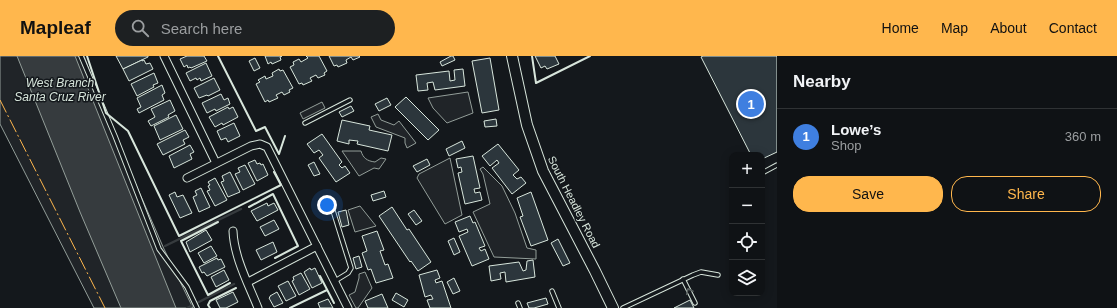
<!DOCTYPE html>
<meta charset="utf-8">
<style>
body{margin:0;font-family:Arial,sans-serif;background:#1d2022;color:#f1f3f6}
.controls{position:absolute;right:12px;bottom:12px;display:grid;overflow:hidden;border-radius:8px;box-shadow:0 2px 10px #0003}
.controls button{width:36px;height:36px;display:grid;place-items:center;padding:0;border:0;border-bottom:1px solid #2f3234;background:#0f1215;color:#f1f3f6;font:20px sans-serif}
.you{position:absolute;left:327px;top:149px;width:14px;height:14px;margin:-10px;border:3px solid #fff;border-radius:50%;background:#1a73e8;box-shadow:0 0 0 6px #1a73e833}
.badge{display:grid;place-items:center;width:26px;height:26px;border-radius:50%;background:#ffb74d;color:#fff;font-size:13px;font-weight:700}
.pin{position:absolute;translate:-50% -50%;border:2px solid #fff;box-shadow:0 1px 4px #0006}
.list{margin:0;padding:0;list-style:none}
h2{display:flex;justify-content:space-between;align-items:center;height:52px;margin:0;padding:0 16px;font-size:17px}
h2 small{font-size:13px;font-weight:400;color:#9b9ea0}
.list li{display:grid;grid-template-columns:26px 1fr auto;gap:12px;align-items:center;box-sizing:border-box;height:56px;padding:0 16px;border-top:1px solid #2f3234}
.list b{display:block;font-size:15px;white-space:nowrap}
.list p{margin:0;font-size:13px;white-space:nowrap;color:#9b9ea0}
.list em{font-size:13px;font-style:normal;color:#9b9ea0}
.actions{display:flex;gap:8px;padding:12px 16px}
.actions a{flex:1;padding:9px 0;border:1px solid #ffb74d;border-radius:16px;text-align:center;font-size:14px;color:#ffb74d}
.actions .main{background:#ffb74d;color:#111}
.icon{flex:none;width:22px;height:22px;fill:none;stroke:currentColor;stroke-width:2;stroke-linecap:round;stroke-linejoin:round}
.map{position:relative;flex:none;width:777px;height:252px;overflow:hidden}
header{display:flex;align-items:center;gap:24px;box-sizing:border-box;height:56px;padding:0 20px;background:#ffb74d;color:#111}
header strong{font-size:19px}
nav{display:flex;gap:22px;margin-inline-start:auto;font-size:14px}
.search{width:280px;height:36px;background:#1d2022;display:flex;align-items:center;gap:10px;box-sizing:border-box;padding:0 14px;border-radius:22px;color:#9b9ea0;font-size:15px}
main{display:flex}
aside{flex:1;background:#0f1215}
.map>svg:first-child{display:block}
</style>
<header>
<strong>Mapleaf</strong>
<div class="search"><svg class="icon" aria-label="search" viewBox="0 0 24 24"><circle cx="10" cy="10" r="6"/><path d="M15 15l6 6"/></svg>Search here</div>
<nav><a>Home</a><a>Map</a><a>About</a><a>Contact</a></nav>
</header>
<main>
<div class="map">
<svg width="777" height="252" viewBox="0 0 777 252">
<rect width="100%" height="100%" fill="#14181c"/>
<!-- green -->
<g fill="#202428" stroke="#939e99">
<polygon points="0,0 84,0 106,60 164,193 193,252 94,252 0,68"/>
<polygon points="468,36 473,57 447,67 433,52 428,42"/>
<polygon points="322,46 325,52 303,63 300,57"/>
<polygon points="378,58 381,64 394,69 399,65 416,87 407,92 405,87 405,82 376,71 371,61"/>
<path d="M342,95h19c2,7 6,10 14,11l6,-4 5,1 -7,10 -5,-1 -15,8z"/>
<polygon points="450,102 462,159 445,168 417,122 419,118"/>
<polygon points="483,111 502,130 515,157 527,192 536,194 536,203 494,201 473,156 490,148 483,118 480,113"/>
<polygon points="360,150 376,170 355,176 348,154"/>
<polygon points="365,216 372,232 358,252 356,252 349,239 355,236 359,222 359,218"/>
</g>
<!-- water -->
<polygon fill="#363b3e" stroke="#939e99" points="17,0 75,0 176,252 121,252 80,156"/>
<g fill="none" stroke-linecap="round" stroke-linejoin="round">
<!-- stream -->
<g stroke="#363b3e" stroke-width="2.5">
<polyline points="165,190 241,153"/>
<polyline points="187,252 234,228"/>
</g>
</g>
<!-- building -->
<g fill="#2c363c" stroke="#d8e6dc">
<polygon points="116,0 148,0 148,1 123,13"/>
<polygon points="187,0 204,0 207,5 191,12 190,11 188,12 187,9 184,11 180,3"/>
<polygon points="265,0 282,0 280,1 281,4 272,8 271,6 268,8"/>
<polygon points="306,0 319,0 327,15 324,17 325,19 318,22 316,19 310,22 312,25 303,29 302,27 299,28 290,11 294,9 293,6 299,3 301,6 308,2"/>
<polygon points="329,0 359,0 360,1 353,4 351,1 346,4 347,7 338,11 337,9 334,10"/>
<polygon points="451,0 453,0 455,4 442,10 440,6"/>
<polygon points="535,0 555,0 559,8 547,13 545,10 541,12"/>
<polygon points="703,0 777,0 777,96 762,103 762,99 751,99 701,1"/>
<polygon points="255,2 260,12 254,15 249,5"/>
<polygon points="490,2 499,54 482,57 472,5"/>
<polygon points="142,4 142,5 144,4 146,8 150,7 153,13 129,25 123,13"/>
<polygon points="206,7 212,20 201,25 200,22 197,24 196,22 190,25 186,17"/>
<polygon points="279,13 280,15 283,14 293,32 289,34 290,36 284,39 282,36 276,39 278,42 269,46 268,44 265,46 256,28 260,26 258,24 265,20 266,23 273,20 272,17"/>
<polygon points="463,13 465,30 435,34 433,26 427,27 428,34 418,35 416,19 449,15 450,25 455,24 454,14"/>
<polygon points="154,17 158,27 153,29 154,31 137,40 131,28"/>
<polygon points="214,22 220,34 208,40 207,39 199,42 194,32"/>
<polygon points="162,29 165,37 162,39 164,44 139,57 137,53 141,51 137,42"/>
<polygon points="221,38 224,44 228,42 230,48 216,55 215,53 207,57 202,47"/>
<polygon points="406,41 439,74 428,84 395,51"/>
<polygon points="387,42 391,49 379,55 375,48"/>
<polygon points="170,44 175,55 168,59 169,61 151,70 148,65 155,61 151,53"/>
<polygon points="351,50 354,55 342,61 339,56"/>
<polygon points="228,51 229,53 233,51 238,61 223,69 222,67 215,71 209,61"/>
<polygon points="176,59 183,73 160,84 154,70"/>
<polygon points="496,63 497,70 485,71 484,65"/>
<polygon points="342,64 370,70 369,74 392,79 388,95 357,88 358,85 349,84 349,88 337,85"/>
<polygon points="234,67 240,80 228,86 226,82 221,84 217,75"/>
<polygon points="185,74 189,81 183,84 185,88 163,99 157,88"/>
<polygon points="322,78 342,106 339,109 342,112 345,110 350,117 336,126 319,102 323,99 319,94 314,97 307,88"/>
<polygon points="462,85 465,92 449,100 446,93"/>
<polygon points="498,88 519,114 513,119 517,123 521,121 526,127 512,138 492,112 499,107 497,104 490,110 482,100"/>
<polygon points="190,89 194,96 190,98 192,103 174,112 169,100"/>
<polygon points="473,100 480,132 474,133 475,137 480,136 482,144 465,148 458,117 462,116 461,111 458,112 456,103"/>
<polygon points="427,103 430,109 417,116 413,110"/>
<polygon points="255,104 257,108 260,107 261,109 263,108 268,119 257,125 248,107"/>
<polygon points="314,106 320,118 314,120 308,109"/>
<polygon points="245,109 255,128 243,134 235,118 240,116 238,112"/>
<polygon points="230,116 240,136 228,141 221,126 224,125 222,120"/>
<polygon points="215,122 227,144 215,150 207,135 210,134 208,130 210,129 208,126"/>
<polygon points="201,132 210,151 199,156 193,141 197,139 195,135"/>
<polygon points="384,135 386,141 373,145 371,139"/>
<polygon points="175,136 177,141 183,139 192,157 180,162 169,139"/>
<polygon points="531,136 548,184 531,190 520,161 523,160 517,142"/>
<polygon points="267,147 268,150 274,147 278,154 257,165 251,155"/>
<polygon points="392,151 407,174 409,173 431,206 418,215 411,205 410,206 379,160"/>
<polygon points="346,154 349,169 342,171 338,156"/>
<polygon points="414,154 422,165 416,169 408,158"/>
<polygon points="470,160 473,167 475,166 485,190 479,192 481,195 485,193 489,203 472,210 459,180 468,176 467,173 459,176 455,166"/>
<polygon points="274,164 279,173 265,180 260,171"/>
<polygon points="206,174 212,184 190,196 186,186"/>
<polygon points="377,175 384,194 380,195 385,209 388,208 393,222 376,227 371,213 368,214 362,197 367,195 362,180"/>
<polygon points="454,182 460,196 454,199 448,185"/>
<polygon points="558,183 570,207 563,210 551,187"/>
<polygon points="273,186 277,196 261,204 256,194"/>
<polygon points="211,190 217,200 204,207 198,197"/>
<polygon points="359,200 362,211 356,213 353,202"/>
<polygon points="217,202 218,204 221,203 225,211 207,220 204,216 202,217 199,211"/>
<polygon points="533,204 535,221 506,226 505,216 500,217 501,223 491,225 489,210 519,206 523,215 526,214 527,205"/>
<polygon points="310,212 311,214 315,212 322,227 312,232 304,216"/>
<polygon points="224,214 229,224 216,231 211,221"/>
<polygon points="437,214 440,222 435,224 436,227 442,225 451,252 430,252 427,244 433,243 431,239 425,241 419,219"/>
<polygon points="301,217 310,233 299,239 292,225 294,224 293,221"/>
<polygon points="454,222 460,235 453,238 447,226"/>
<polygon points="288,225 296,240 286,245 278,230"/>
<polygon points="233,236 238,246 226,252 220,252 216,244"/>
<polygon points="277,236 283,247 274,251 269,242 270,241 270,240"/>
<polygon points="396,237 408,244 404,251 392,244"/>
<polygon points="382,238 388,252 368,252 365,245"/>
<polygon points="546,242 548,248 534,252 529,252 527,247"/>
<polygon points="328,243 333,252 320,252 318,247"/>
<polygon points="690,244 694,252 674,252"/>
</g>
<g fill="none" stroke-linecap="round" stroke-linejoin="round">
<!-- lane casing -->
<g stroke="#d8e6dc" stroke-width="5.5">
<g id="lane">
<polyline points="81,0 115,80 159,193 187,231 197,252"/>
<polyline points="305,67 350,44"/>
<polyline points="762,117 777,109"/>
<polyline points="330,145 351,212 348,217 335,225"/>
<polyline points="683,223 695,247"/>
<polyline points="552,235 559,252"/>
<polyline points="518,247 520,252"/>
<polyline points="623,252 693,219 701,216 718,219"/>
</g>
</g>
<!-- street casing -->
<g stroke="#d8e6dc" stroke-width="9">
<g id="street">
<polyline points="164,0 216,107"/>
<polyline points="187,122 251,90 260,88 267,91 348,252"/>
<path d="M233,175c1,26 15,52 25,77"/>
<polyline points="248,226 317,190"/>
</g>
</g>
<!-- secondary casing -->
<g stroke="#d8e6dc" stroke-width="12">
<polyline id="secondary" points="512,0 527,69 543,115 595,215 613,252"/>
</g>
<!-- lane -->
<use href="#lane" stroke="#14181c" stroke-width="3.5"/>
<!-- street -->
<use href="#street" stroke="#14181c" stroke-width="7"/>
<!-- secondary -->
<use href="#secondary" stroke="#14181c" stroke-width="10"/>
<!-- wall -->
<g stroke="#d8e6dc" stroke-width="2">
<polyline points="87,0 106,57 128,75 179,180 281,129 274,116"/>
<polyline points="218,0 256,75 265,71 279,98 285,80"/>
<polyline points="532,0 536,27 590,0"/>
<polyline points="249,151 273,138 298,190 275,202"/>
<polyline points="218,166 181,185 208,239 230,227"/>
<polyline points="320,220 334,247"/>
<polyline points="210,252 208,249 210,245 236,232"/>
<polyline points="290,252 327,234"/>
</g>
<!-- power -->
<polyline stroke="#ffb74d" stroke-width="1" stroke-dasharray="14 3 2 3" stroke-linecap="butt" points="0,44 105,252"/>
</g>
<!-- one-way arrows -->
<defs><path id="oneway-chevron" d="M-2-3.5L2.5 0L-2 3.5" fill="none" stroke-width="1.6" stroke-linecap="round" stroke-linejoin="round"/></defs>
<use stroke="#59605f" href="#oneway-chevron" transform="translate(689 235) rotate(-116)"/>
<g text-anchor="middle" stroke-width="3" stroke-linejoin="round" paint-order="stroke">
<!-- street labels -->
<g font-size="11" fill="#d8e6dc" stroke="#14181c">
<text transform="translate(574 146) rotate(63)" y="4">South Headley Road</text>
</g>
<!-- water labels -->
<g font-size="12" font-style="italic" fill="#d8e6dc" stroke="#14181c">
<text x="60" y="31">West Branch<tspan x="60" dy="14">Santa Cruz River</tspan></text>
</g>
</g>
</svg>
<div class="controls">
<button>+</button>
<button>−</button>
<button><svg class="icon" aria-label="locate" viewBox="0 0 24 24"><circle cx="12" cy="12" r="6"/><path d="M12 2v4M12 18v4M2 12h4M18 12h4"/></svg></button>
<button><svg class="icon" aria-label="layers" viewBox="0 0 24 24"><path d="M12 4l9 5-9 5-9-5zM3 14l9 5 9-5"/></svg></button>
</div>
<div class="you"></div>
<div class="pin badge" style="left:751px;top:48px;background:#3f7fe0">1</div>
</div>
<aside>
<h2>Nearby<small></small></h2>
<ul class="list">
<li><span class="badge" style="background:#3f7fe0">1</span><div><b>Lowe’s</b><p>Shop</p></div><em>360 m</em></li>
</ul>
<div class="actions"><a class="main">Save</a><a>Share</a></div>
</aside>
</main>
